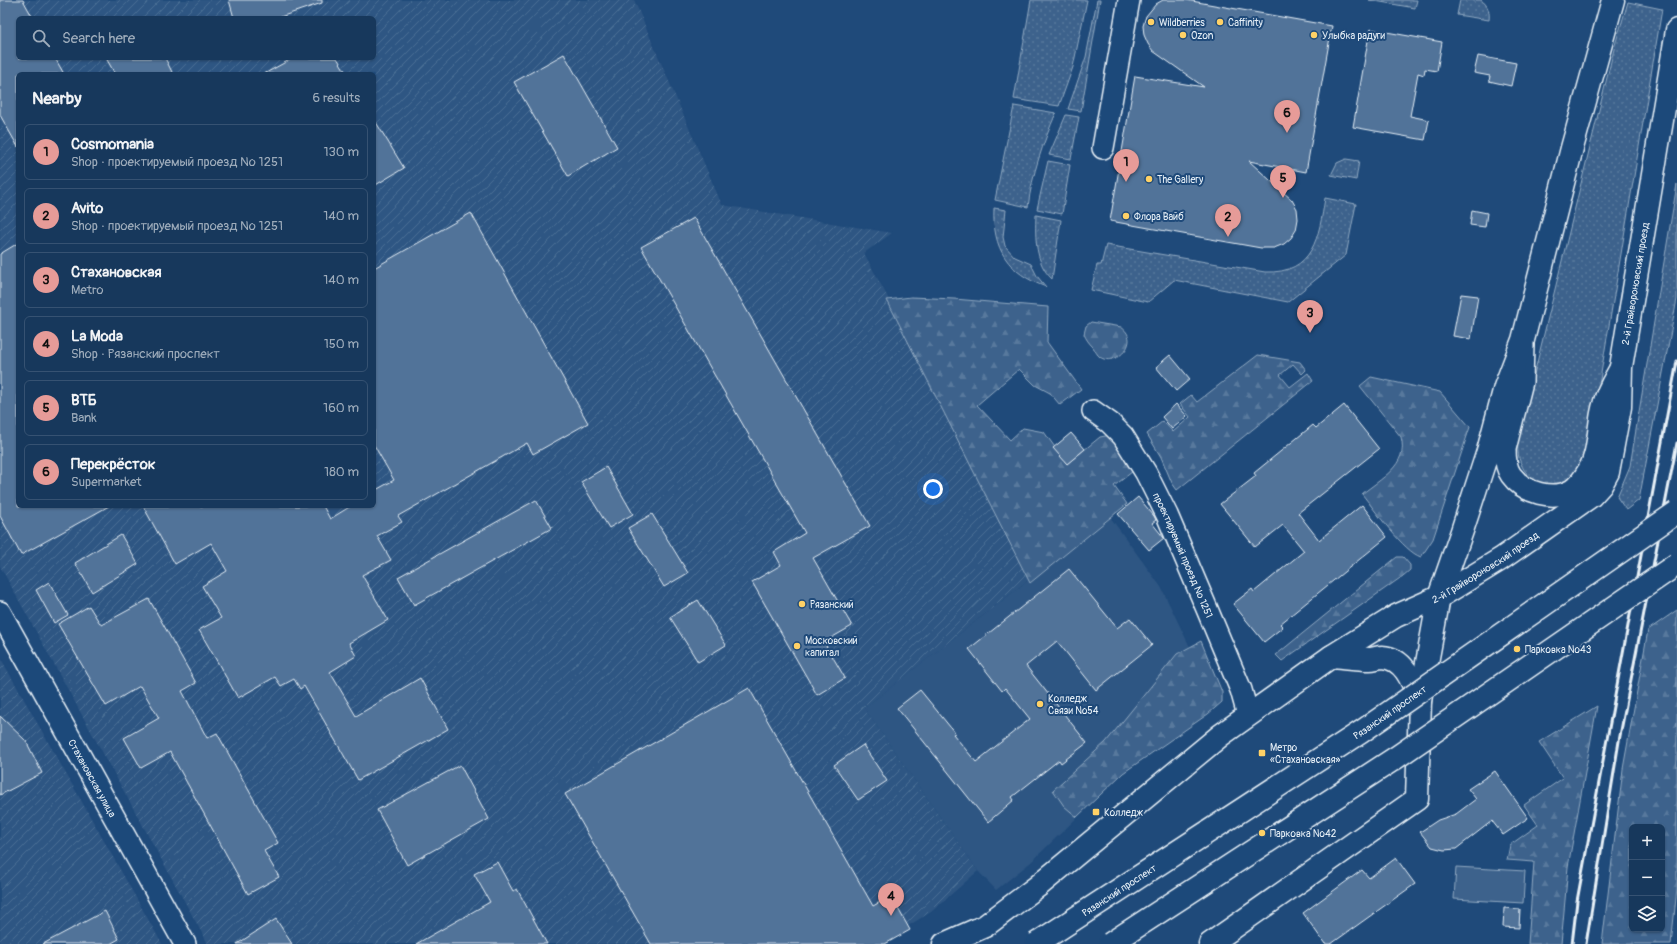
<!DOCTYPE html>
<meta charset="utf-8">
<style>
body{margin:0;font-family:Pangolin,sans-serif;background:#203f62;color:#f1f3f6}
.controls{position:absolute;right:12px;bottom:12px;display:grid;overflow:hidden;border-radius:6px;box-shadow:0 1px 3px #0004}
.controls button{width:36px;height:36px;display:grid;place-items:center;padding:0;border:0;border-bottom:1px solid #365272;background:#17385c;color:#f1f3f6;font:20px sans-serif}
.you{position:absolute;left:933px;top:489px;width:14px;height:14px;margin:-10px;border:3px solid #fff;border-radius:50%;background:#1a73e8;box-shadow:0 0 0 6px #1a73e833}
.badge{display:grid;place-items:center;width:26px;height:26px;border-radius:50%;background:#e69b98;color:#111;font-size:13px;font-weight:700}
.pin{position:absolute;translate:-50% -33px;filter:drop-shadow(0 1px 2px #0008)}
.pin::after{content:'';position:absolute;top:21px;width:14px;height:12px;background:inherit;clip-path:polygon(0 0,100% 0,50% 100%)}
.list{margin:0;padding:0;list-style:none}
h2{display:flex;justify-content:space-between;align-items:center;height:52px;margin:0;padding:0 16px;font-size:17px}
h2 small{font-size:13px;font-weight:400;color:#9eacbb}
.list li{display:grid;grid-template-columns:26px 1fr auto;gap:12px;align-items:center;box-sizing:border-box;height:56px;margin:0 8px 8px;padding:0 8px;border:1px solid #365272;border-radius:6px}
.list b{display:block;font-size:15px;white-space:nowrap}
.list p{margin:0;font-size:13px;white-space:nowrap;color:#9eacbb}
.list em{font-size:13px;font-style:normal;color:#9eacbb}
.icon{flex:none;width:22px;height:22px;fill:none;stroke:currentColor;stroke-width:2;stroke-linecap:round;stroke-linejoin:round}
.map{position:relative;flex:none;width:1677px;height:944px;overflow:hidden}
.search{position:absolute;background:#17385c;box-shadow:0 1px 3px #0004;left:16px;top:16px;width:360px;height:44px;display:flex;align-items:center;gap:10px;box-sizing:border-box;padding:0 14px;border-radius:6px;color:#9eacbb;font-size:15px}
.panel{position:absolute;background:#17385c;box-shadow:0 1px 3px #0004;left:16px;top:72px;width:360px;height:436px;border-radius:6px}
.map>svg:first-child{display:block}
</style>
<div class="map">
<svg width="1677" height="944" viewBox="0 0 1677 944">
<defs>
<pattern id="industrial-furrows" width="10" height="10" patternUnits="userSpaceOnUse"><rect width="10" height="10" fill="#2e5683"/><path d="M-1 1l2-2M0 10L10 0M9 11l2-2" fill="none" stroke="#4c6f95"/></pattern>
<pattern id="grass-dots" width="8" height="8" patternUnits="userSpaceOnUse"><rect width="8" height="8" fill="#3c628c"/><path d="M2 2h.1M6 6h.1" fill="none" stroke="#58799d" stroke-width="1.8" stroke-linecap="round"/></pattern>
<pattern id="forest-firs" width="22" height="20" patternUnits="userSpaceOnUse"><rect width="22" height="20" fill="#3c628c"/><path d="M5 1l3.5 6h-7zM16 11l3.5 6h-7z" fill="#58799d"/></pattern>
</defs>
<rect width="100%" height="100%" fill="#1f4a7a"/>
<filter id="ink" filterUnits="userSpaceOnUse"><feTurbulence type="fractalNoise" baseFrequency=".025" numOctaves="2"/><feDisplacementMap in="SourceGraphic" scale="8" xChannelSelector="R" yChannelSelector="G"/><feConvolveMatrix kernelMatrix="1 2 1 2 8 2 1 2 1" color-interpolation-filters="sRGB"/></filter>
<g filter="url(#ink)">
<!-- built -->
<polygon fill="#2e5683" points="1110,517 1161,587 1216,701 1141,756 1031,862 996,890 978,871 864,708"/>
<!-- industrial -->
<g fill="url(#industrial-furrows)" fill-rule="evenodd">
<path d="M0,0h634l88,205 170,28 -28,20 172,321 -172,134 114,163 -47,41 -53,32h-670l-208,-378zM18,18h356v40h-356zM18,74h356v432h-356z"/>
<polygon points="0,657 117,864 162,944 0,944"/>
</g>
<!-- grass -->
<g fill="url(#grass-dots)" stroke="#92aac2">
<polygon points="1031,0 1087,0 1073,67 1059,106 1014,99"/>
<polygon points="1097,0 1100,0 1081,111 1068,109 1086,57"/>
<polygon points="1369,0 1417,0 1415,8"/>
<path d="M1460,0h21c7,5 9,12 8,20l-32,-5z"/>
<path d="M1628,2l34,7 -72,430c-3,9 -10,31 -15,38 -3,3 -12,7 -16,7 -28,5 -44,-18 -41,-44l97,-395z"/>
<path d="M1014,106l42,7c-13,30 -24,61 -28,94l-33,-7z"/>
<polygon points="1066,115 1079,117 1071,159 1049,155"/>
<polygon points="1346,159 1359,161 1356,180 1331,175 1337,163"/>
<polygon points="1048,161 1070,165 1062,214 1037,209"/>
<polygon points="1677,184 1677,299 1639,500 1626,510 1617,497 1630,466"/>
<path d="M1325,198l31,6 -10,51 -58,47 -114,-22 -26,22 -57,-12 6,-25h4l5,-20 159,27c49,2 54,-36 60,-74z"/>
<path d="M994,208l12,2 -3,27 2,9 10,11 16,7 6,12 9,11c-38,-14 -54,-38 -52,-79z"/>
<path d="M1036,215l25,5 -9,59c-17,-16 -17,-42 -16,-64z"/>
</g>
<!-- forest -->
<g fill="url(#forest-firs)" stroke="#92aac2" fill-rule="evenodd">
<polygon points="911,297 954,299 1048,307 1047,342 1081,389 1060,405 1050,393 1035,385 1019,369 977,405 1010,440 1023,428 1044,432 1067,464 1100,437 1111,435 1137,468 1114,486 1127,504 1030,583 887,300"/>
<path d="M1091,322l30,5c22,15 -7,41 -21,30 -3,-2 -5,-7 -7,-10 -4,-4 -7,-8 -9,-13l2,-8z"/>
<polygon points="1258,355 1300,362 1306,370 1302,374 1293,364 1280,375 1290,387 1308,373 1313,381 1177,490 1172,483 1161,457 1147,434 1163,421 1173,432 1190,417 1180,404 1191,395 1197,402"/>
<path d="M1371,377l69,15 30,35 -37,112 -12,18c-17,-5 -47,-48 -59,-63 18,-15 47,-29 39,-57l-41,-51z"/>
<polygon points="1397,557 1403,557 1410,565 1410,570 1403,576 1282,661 1276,655"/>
<path d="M1677,610v279l-6,55h-69l21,-175 25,-139zM1632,827h30v102h-30z"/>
<polygon points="1201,641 1222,692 1222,702 1208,714 1123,773 1077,817 1064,806 1053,790 1106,742 1177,654"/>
<polygon points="1597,706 1568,867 1561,944 1528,944 1534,862 1507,860 1510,845 1538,825 1524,805 1563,778 1539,742"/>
</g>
<!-- pitch -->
<polygon fill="#3c628c" stroke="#92aac2" points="1456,867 1525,871 1523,903 1454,899"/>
<!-- building -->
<g fill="#517399" stroke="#e8f1f8">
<polygon points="0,0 23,0 33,18 18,18 18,58 55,58 64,74 18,74 18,147 0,115"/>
<polygon points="229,0 322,0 322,3 277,18 234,18"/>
<polygon points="1163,0 1186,0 1332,26 1306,172 1249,161 1292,200 1297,209 1298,219 1296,230 1291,238 1284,244 1274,248 1261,248 1110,221 1135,76 1204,87 1153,51 1148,44 1144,35 1143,26 1146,16 1156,4"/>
<polygon points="1370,29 1442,42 1437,71 1425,69 1424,75 1418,73 1410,116 1429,120 1425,140 1353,127"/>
<polygon points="564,54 617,147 568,176 514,82"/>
<polygon points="1478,56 1516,63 1511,86 1489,81 1490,76 1474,73"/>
<polygon points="106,58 165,58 173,74 115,74"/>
<polygon points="293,58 337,58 347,74 264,74"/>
<polygon points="374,119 404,168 374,186"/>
<polygon points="1472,210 1487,213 1485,227 1470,225"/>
<polygon points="471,213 588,423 533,454 527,443 398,516 402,522 377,536 391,560 362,575 388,620 349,643 356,656 330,672 356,716 420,678 448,729 358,780 304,686 300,689 294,679 281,686 275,677 238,698 199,630 221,618 202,586 227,571 211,543 175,564 143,506 323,506 330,519 351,506 374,506 374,491 394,480 374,445 374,268"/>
<polygon points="694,218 870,526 813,558 852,626 824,642 845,678 817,695 752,582 781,565 774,552 805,533 641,247"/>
<polygon points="18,243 18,506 109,506 21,555 0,516 0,254"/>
<polygon points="1461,294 1478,296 1471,339 1453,336"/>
<polygon points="1170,355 1190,379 1176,391 1156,367"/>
<polygon points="1176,404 1187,416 1172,429 1162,417"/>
<polygon points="1344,405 1379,449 1298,513 1319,540 1362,505 1387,537 1280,624 1283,627 1264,642 1233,604 1252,589 1254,592 1304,551 1283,525 1255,547 1220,504 1256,476 1254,473 1313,425 1316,428"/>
<polygon points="1071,433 1085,449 1067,464 1053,448"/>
<polygon points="606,467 633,514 609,528 581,482"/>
<polygon points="1138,497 1154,516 1156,520 1152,523 1164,538 1149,550 1118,514"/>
<polygon points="536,500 552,528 414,605 398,577"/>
<polygon points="652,514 688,573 664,587 628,528"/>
<polygon points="121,535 138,564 92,592 75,563"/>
<polygon points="1069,569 1117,628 1130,618 1152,645 1096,690 1057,641 1026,666 1087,743 1061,763 1059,760 1012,797 1014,800 988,822 897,708 920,690 955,733 953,734 976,762 1030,719 1005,688 1002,691 969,649"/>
<polygon points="49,582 68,615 54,623 36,590"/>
<polygon points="149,599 196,683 182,691 207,738 217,733 278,843 264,851 279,877 248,894 170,752 141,768 124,738 159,718 140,686 106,706 58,624 89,606 101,625"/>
<polygon points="698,600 726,645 698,662 670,617"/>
<polygon points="749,688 873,906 891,896 910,930 885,944 651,944 565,794"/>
<polygon points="0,716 26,741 42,773 0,795"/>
<polygon points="863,745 887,781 858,800 834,765"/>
<polygon points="460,765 489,819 407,865 377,810"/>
<polygon points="1495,771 1528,818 1503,835 1492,821 1456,849 1444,850 1432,847 1420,832 1438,820 1456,814 1476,799 1468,789"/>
<polygon points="1396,858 1415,884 1331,944 1325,944 1303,913 1362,870 1369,878"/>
<polygon points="497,862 513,891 517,889 547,944 416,944 490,902 474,874"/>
<polygon points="1504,908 1520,909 1519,928 1503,927"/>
<polygon points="105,911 119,939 110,944 43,944"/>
<polygon points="276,919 292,944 237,944"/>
</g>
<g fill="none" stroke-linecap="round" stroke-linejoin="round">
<!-- minor casing -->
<g stroke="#e8f1f8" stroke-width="24">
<g id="minor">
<polyline points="1103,148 1129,0"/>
<path d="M1523,345l-1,37 -17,67c0,9 1,19 6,26 13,18 42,26 61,15 7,-5 12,-12 16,-19 12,-19 9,-47 16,-68 3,-13 11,-25 17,-36"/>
<path id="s1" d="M1093,411l17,12 13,13 23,37 21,42 40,94 34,81 7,25"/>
<path id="s2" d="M0,612l185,332"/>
</g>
</g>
<!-- secondary casing -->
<g stroke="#e8f1f8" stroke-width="25">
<g id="secondary">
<path d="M1332,656c13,1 25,3 38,3 4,0 8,-2 12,-2 23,1 31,26 38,44"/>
<path id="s3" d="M944,944l41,-18 53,-40 183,-151 111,-79 64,-40 43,-19 62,-38 90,-63 10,-11 7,-13 12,-65 1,-40 56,-337"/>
<polyline points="1210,944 1417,799 1420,701 1439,597 1462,531 1488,451 1505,387 1523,340 1572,148 1613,0"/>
</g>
</g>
<!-- minor -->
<use href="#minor" stroke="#1f4a7a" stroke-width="21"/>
<!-- secondary -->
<use href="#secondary" stroke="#1f4a7a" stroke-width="22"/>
<!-- rail -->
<g stroke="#e8f1f8" stroke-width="3">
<polyline points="1572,944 1577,901 1677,361"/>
<polyline points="1586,944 1619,741 1677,443"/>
</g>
<!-- primary-bridge casing -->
<g stroke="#e8f1f8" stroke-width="25" stroke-linecap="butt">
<g id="primary-bridge">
<path id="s4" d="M1036,944l325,-212 316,-220"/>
<polyline points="1110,944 1397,757 1677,564"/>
</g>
</g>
<!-- primary-bridge -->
<use href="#primary-bridge" stroke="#1f4a7a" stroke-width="22"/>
</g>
</g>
<!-- markers -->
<g fill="#ffd166" stroke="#1f4a7a" stroke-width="1.5">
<circle cx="1151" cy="22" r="4"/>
<circle cx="1220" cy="22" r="4"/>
<circle cx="1183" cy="35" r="4"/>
<circle cx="1314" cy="35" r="4"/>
<circle cx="1149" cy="179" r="4"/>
<circle cx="1126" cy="216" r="4"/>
<circle cx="802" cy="604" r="4"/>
<circle cx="797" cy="646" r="4"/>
<circle cx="1517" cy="649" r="4"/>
<circle cx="1040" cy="704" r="4"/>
<rect x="1258" y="749" width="8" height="8" rx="2"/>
<rect x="1092" y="808" width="8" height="8" rx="2"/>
<circle cx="1262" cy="833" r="4"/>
</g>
<g text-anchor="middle" stroke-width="4" stroke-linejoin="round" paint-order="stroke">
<!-- poi labels -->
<g font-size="10" fill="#e8f1f8" stroke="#1f4a7a" text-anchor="start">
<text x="1159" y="26">Wildberries</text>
<text x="1228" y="26">Caffinity</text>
<text x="1191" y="39">Ozon</text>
<text x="1322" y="39">Улыбка радуги</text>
<text x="1157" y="183">The Gallery</text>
<text x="1134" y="220">Флора Вайб</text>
<text x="810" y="608">Рязанский</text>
<text x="805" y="644">Московский<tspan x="805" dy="12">капитал</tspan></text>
<text x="1525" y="653">Парковка №43</text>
<text x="1048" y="702">Колледж<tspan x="1048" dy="12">Связи №54</tspan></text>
<text x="1270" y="751">Метро<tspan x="1270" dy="12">«Стахановская»</tspan></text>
<text x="1104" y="816">Колледж</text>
<text x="1270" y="837">Парковка №42</text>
</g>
<!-- street labels -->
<g font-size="10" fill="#e8f1f8" stroke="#1f4a7a">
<text dy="4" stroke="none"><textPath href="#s3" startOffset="1010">2-й Грайвороновский проезд</textPath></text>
<text dy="4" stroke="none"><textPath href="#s1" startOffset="173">проектируемый проезд № 1251</textPath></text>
<text dy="4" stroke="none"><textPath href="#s3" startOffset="662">2-й Грайвороновский проезд</textPath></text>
<text dy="4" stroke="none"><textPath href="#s4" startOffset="423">Рязанский проспект</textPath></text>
<text dy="4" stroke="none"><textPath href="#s2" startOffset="190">Стахановская улица</textPath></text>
<text dy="4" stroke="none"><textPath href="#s4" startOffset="99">Рязанский проспект</textPath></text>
</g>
</g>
</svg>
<div class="controls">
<button>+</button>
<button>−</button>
<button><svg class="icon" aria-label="layers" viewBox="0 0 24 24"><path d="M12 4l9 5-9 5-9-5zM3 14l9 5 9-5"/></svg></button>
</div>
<div class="you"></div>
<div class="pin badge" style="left:1126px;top:182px">1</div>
<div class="pin badge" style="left:1228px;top:237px">2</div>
<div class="pin badge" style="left:1310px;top:333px">3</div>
<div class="pin badge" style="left:891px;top:916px">4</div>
<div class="pin badge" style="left:1283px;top:198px">5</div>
<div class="pin badge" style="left:1287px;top:133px">6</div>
<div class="search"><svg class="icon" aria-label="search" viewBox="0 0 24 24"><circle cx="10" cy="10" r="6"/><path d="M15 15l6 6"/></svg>Search here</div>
<section class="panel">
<h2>Nearby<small>6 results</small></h2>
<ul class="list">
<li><span class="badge">1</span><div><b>Cosmomania</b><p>Shop · проектируемый проезд № 1251</p></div><em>130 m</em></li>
<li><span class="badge">2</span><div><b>Avito</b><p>Shop · проектируемый проезд № 1251</p></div><em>140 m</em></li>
<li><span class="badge">3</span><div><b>Стахановская</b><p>Metro</p></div><em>140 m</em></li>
<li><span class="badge">4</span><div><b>La Moda</b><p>Shop · Рязанский проспект</p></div><em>150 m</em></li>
<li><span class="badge">5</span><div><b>ВТБ</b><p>Bank</p></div><em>160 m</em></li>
<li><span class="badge">6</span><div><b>Перекрёсток</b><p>Supermarket</p></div><em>180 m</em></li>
</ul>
</section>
</div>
